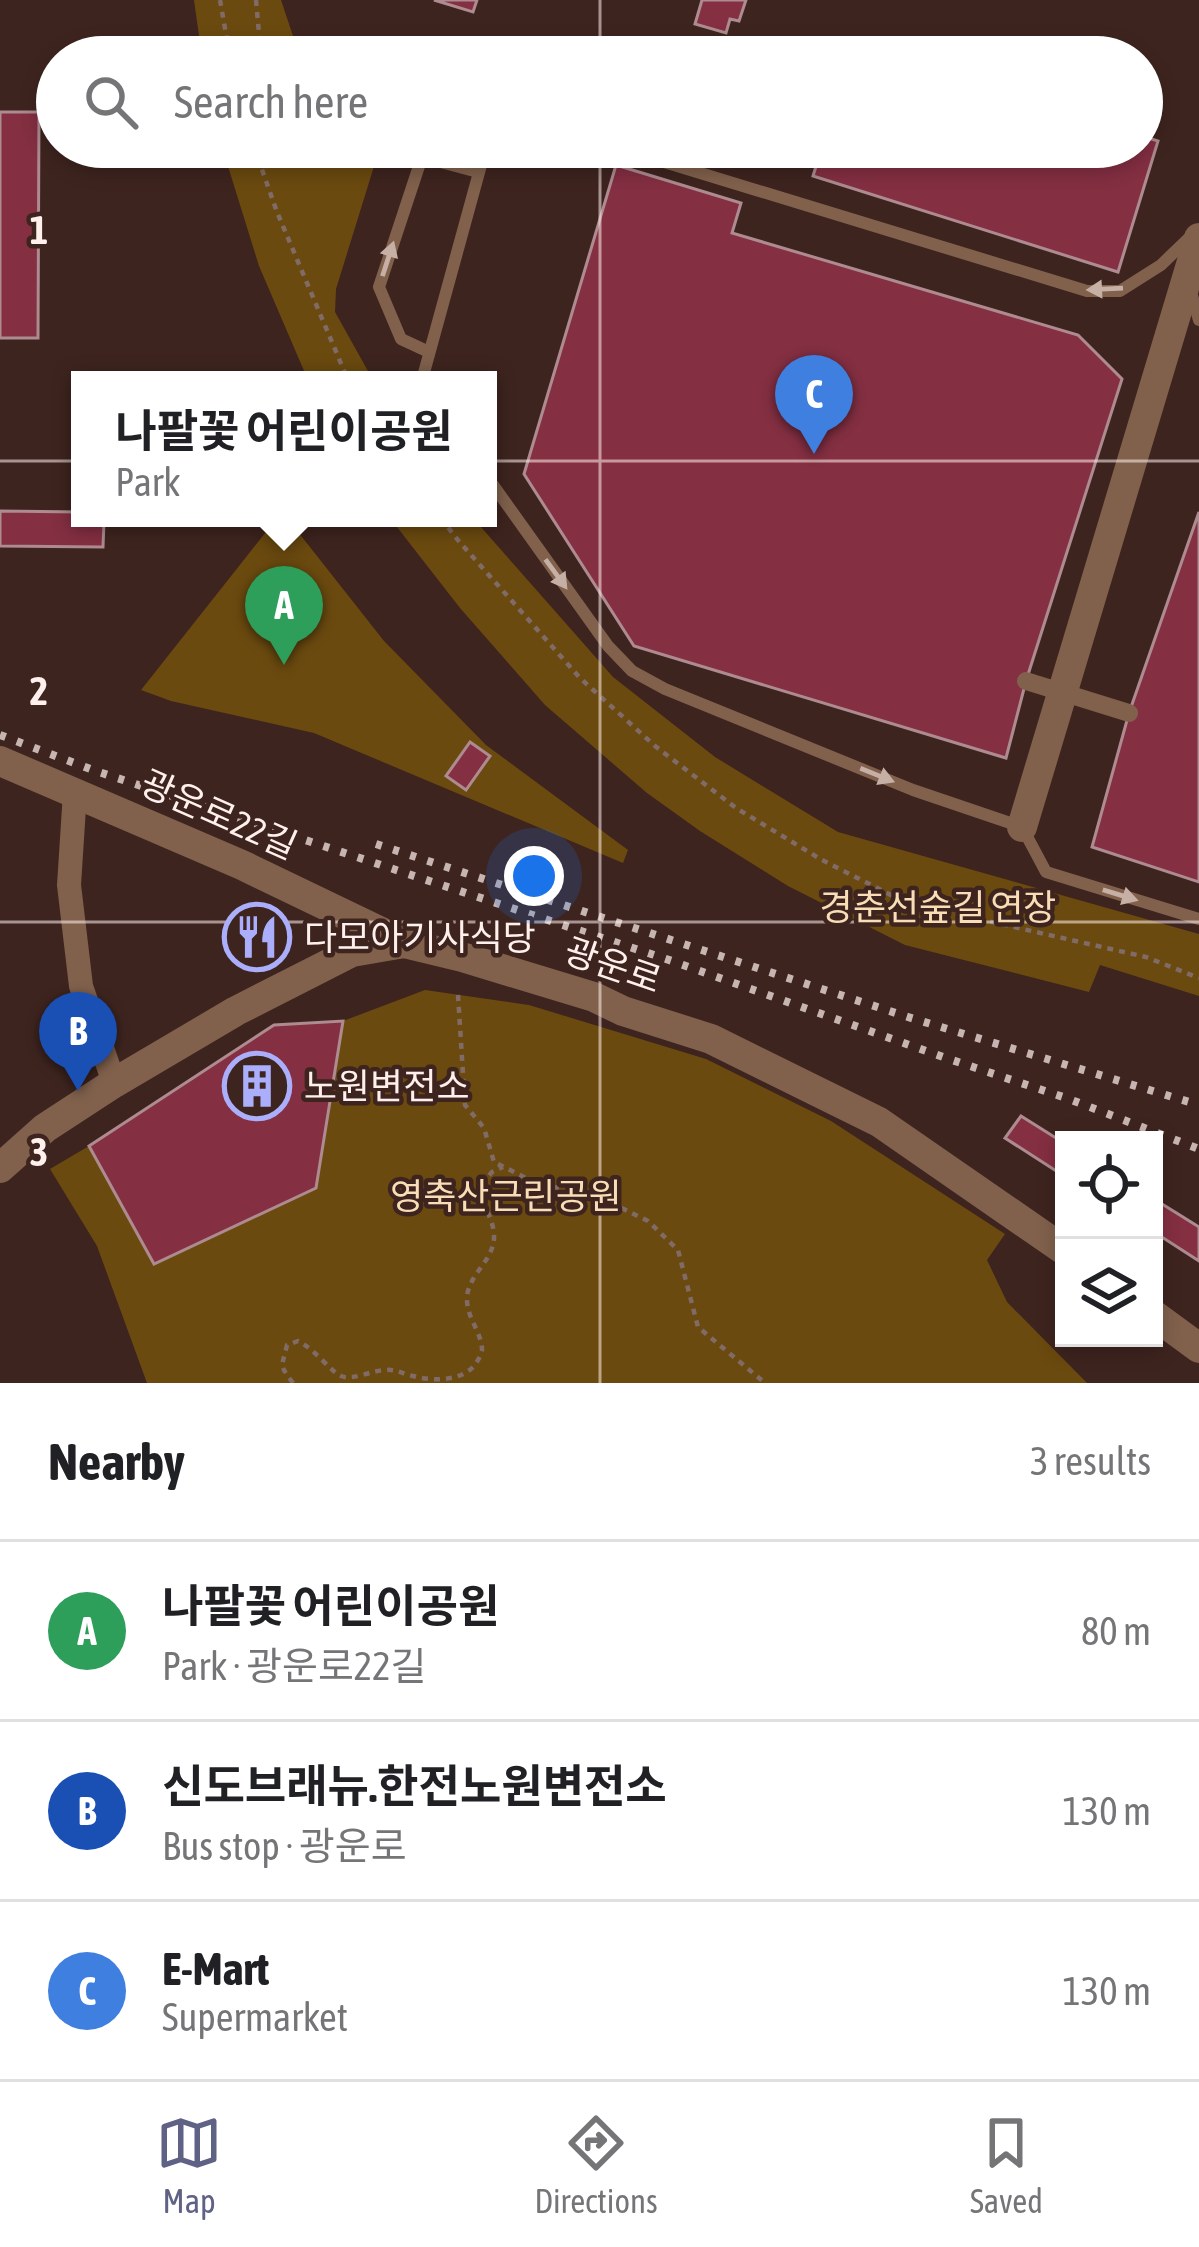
<!DOCTYPE html>
<meta charset="utf-8">
<style>
body{margin:0;font-family:"Asap Condensed","Noto Sans KR",sans-serif;background:#f6f6f6;color:#202124}
.controls{position:absolute;right:36px;bottom:36px;display:grid;overflow:hidden;border-radius:0px;box-shadow:0 6px 18px #0003}
.controls button{width:108px;height:108px;display:grid;place-items:center;padding:0;border:0;border-bottom:3px solid #e0e0e0;background:#fff;color:#202124;font:60px sans-serif}
.you{position:absolute;left:534px;top:876px;width:42px;height:42px;margin:-30px;border:9px solid #fff;border-radius:50%;background:#1a73e8;box-shadow:0 0 0 18px #1a73e833}
.badge{display:grid;place-items:center;width:78px;height:78px;border-radius:50%;background:#5f6185;color:#fff;font-size:39px;font-weight:700}
.pin{position:absolute;translate:-50% -99px;filter:drop-shadow(0 3px 6px #0008)}
.pin::after{content:'';position:absolute;top:63px;width:42px;height:36px;background:inherit;clip-path:polygon(0 0,100% 0,50% 100%)}
.popup{position:absolute;left:71px;top:371px;width:426px;height:156px;box-sizing:border-box;display:grid;place-content:center;border-radius:0px;background:#fff;filter:drop-shadow(0 3px 9px #0005);font-size:39px;white-space:nowrap;color:#757577}
.popup b{font-size:45px;color:#202124}
.popup::after{content:'';position:absolute;left:50%;top:100%;margin-left:-24px;border:24px solid transparent;border-top-color:#fff}
.list{margin:0;padding:0;list-style:none}
h2{display:flex;justify-content:space-between;align-items:center;height:156px;margin:0;padding:0 48px;font-size:51px}
h2 small{font-size:39px;font-weight:400;color:#757577}
.list li{display:grid;grid-template-columns:78px 1fr auto;gap:36px;align-items:center;box-sizing:border-box;height:180px;padding:0 48px;border-top:3px solid #e0e0e0}
.list b{display:block;font-size:45px;white-space:nowrap}
.list p{margin:0;font-size:39px;white-space:nowrap;color:#757577}
.list em{font-size:39px;font-style:normal;color:#757577}
.icon{flex:none;width:66px;height:66px;fill:none;stroke:currentColor;stroke-width:2;stroke-linecap:round;stroke-linejoin:round}
.map{position:relative;flex:none;width:1199px;height:1383px;overflow:hidden}
.search{position:absolute;background:#fff;box-shadow:0 6px 18px #0003;left:36px;right:36px;top:36px;height:132px;display:flex;align-items:center;gap:30px;box-sizing:border-box;padding:0 42px;border-radius:66px;color:#757577;font-size:45px}
.sheet{height:696px;background:#fff}
nav{display:flex;justify-content:space-around;align-items:center;box-sizing:border-box;height:168px;border-top:3px solid #e0e0e0;background:#fff;font-size:33px;color:#757577}
nav a{display:grid;justify-items:center;gap:6px}
nav .on{color:#5f6185}
.map>svg:first-child{display:block}
</style>
<div class="map">
<svg width="1199" height="1383" viewBox="0 0 1199 1383">
<rect width="100%" height="100%" fill="#3e241f"/>
<!-- green -->
<g fill="#6b4a0f">
<polygon points="194,0 281,0 293,36 304,57 202,57"/>
<polygon points="222,147 380,147 336,289 335,312 373,380 308,380 259,266"/>
<polygon points="277,518 287,518 384,641 486,745 628,850 623,863 314,733 171,701 141,690"/>
<polygon points="390,518 473,518 613,677 715,757 838,832 1199,934 1199,996 1100,965 1089,992 905,945 788,886 700,831 647,793 545,705 460,608"/>
<polygon points="425,990 529,1005 706,1059 831,1121 1005,1234 987,1260 1007,1302 1087,1383 147,1383 97,1246 50,1169 89,1146 155,1264 315,1188 319,1147 343,1021"/>
</g>
<!-- building -->
<g fill="#842f42" stroke="#ad8b90" stroke-width="3">
<polygon points="434,0 477,0 473,12"/>
<polygon points="702,0 746,0 739,21 730,19 726,33 695,24"/>
<polygon points="0,112 39,112 38,338 0,338"/>
<polygon points="1142,136 1158,141 1118,272 813,176 822,147 1142,147"/>
<polygon points="616,165 741,203 732,233 1078,335 1122,379 1026,681 1006,758 634,646 524,474"/>
<polygon points="0,511 80,512 80,518 142,518 142,522 104,521 103,547 0,546"/>
<polygon points="1199,512 1199,882 1092,847 1129,713"/>
<polygon points="470,742 490,756 466,790 446,776"/>
<polygon points="343,1021 316,1188 154,1264 89,1146 274,1025"/>
<polygon points="1021,1116 1064,1143 1064,1176 1005,1138"/>
<polygon points="1154,1199 1199,1227 1199,1261 1154,1232"/>
</g>
<g fill="none" stroke-linecap="round" stroke-linejoin="round">
<!-- path -->
<g stroke="#816b67" stroke-width="4.5" stroke-dasharray="6 6" stroke-linecap="butt">
<polyline points="220,0 230,57"/>
<polyline points="256,0 260,45 268,57"/>
<polyline points="254,147 277,212 348,380"/>
<polyline points="441,518 457,539 580,678 655,746 736,808 822,860 893,896 948,912 1146,957 1199,978"/>
<polyline points="458,995 465,1105 484,1128 494,1162 536,1183 599,1197 648,1221 678,1250 698,1327 765,1383"/>
<path d="M293,1383c-15,-20 -11,-15 -6,-38l11,-4c17,8 33,31 43,35 12,5 31,-6 45,-6 10,-1 17,4 27,6 19,5 46,6 61,-10 3,-4 8,-12 8,-16 0,-18 -16,-32 -15,-53 2,-23 25,-35 27,-58 1,-20 -13,-34 -15,-52l13,-15 11,-5"/>
</g>
<!-- service -->
<g stroke="#81614c" stroke-width="12">
<polyline points="615,147 1087,291 1120,291 1161,265 1190,237"/>
<polyline points="1191,292 1199,320"/>
<polyline points="429,352 401,339 379,287 422,157 478,172"/>
<polyline points="422,380 486,147"/>
<polyline points="488,478 608,646 632,671 665,689 913,790 1022,827 1046,872 1199,919"/>
</g>
<!-- minor -->
<polyline stroke="#81614c" stroke-width="24" points="75,792 69,885 81,986 114,1083"/>
<!-- tertiary -->
<g stroke="#81614c" stroke-width="30">
<polyline points="0,761 242,865 404,943"/>
<polyline points="1022,827 1199,238"/>
<polyline points="0,1168 45,1128 114,1083 236,1011 352,952 404,943 462,957 594,997 623,1011 711,1039 879,1122 1064,1250"/>
<polyline points="1154,1315 1199,1348"/>
</g>
<!-- rail -->
<g stroke="#c7b5b1" stroke-width="8" stroke-dasharray="6 12" stroke-linecap="butt">
<polyline points="0,735 93,770 672,961 946,1058 1069,1099 1199,1149"/>
<polyline points="376,844 908,1017 1199,1105"/>
</g>
<!-- pedestrian-bridge -->
<polyline stroke="#81614c" stroke-width="18" points="1026,681 1129,713"/>
</g>
<!-- one-way arrows -->
<defs><path id="oneway-solid" d="M-6-.8H1V-3.2L6.5 0L1 3.2V.8H-6Z" transform="scale(3)"/></defs>
<g fill="#c6b0a5">
<use href="#oneway-solid" transform="translate(388 259) rotate(-72)"/>
<use href="#oneway-solid" transform="translate(1105 289) rotate(177)"/>
<use href="#oneway-solid" transform="translate(556 574) rotate(54)"/>
<use href="#oneway-solid" transform="translate(877 775) rotate(22)"/>
<use href="#oneway-solid" transform="translate(1120 895) rotate(17)"/>
</g>
<!-- grid -->
<path fill="none" stroke="#fff0ed" stroke-width="3" stroke-opacity="0.55" d="M600,0v57M600,147v1236M0,461h1199M0,922h1199"/>
<!-- icons -->
<defs>
<g id="restaurant-ring" transform="scale(3.45)"><circle r="9.5" fill="#3e241f" stroke="#abaffb" stroke-width="1.5"/><path d="M-5-6h1v4h1v-4h1v4h1v-4h1v5L-1.5 .5V6h-2V.5L-5-1ZM5-6V6H3V1.5H1.5Q1.5-4 5-6Z" fill="#abaffb"/></g>
<g id="building-ring" transform="scale(3.45)"><circle r="9.5" fill="#3e241f" stroke="#abaffb" stroke-width="1.5"/><path d="M-4-6H4V6H1V3H-1V6H-4ZM-2.5-4.3h1.7v1.8h-1.7ZM.8-4.3h1.7v1.8H.8ZM-2.5-1h1.7V.8h-1.7ZM.8-1h1.7V.8H.8Z" fill="#abaffb"/></g>
</defs>
<g fill-rule="evenodd">
<use href="#restaurant-ring" x="257" y="937"/>
<use href="#building-ring" x="257" y="1086"/>
</g>
<g text-anchor="middle" stroke-width="9" stroke-linejoin="round" paint-order="stroke">
<!-- street labels -->
<g font-size="36" fill="#fff0ed" stroke="#3e241f">
<text transform="translate(219 814) rotate(24)" y="13">광운로22길</text>
<text transform="translate(613 965) rotate(19)" y="13">광운로</text>
</g>
<!-- park labels -->
<g font-size="36" fill="#f8ddb6" stroke="#3e241f">
<text x="938" y="920">경춘선숲길 연장</text>
<text x="506" y="1209">영축산근린공원</text>
</g>
<!-- poi labels -->
<g font-size="36" fill="#fff0ed" stroke="#3e241f" text-anchor="start">
<text x="304" y="950">다모아기사식당</text>
<text x="304" y="1099">노원변전소</text>
</g>
</g>
<g font-size="39" text-anchor="middle" font-weight="bold" fill="#fff0ed" stroke="#3e241f" stroke-width="9" stroke-linejoin="round" paint-order="stroke">
<text x="39" y="244">1</text>
<text x="39" y="705">2</text>
<text x="39" y="1166">3</text>
</g>
</svg>
<div class="controls">
<button><svg class="icon" aria-label="locate" viewBox="0 0 24 24"><circle cx="12" cy="12" r="6"/><path d="M12 2v4M12 18v4M2 12h4M18 12h4"/></svg></button>
<button><svg class="icon" aria-label="layers" viewBox="0 0 24 24"><path d="M12 4l9 5-9 5-9-5zM3 14l9 5 9-5"/></svg></button>
</div>
<div class="you"></div>
<div class="pin badge" style="left:284px;top:665px;background:#2e9e5b">A</div>
<div class="popup"><b>나팔꽃 어린이공원</b>Park</div>
<div class="pin badge" style="left:78px;top:1091px;background:#1a4fb4">B</div>
<div class="pin badge" style="left:814px;top:454px;background:#3f7fe0">C</div>
<div class="search"><svg class="icon" aria-label="search" viewBox="0 0 24 24"><circle cx="10" cy="10" r="6"/><path d="M15 15l6 6"/></svg>Search here</div>
</div>
<section class="sheet">
<h2>Nearby<small>3 results</small></h2>
<ul class="list">
<li><span class="badge" style="background:#2e9e5b">A</span><div><b>나팔꽃 어린이공원</b><p>Park · 광운로22길</p></div><em>80 m</em></li>
<li><span class="badge" style="background:#1a4fb4">B</span><div><b>신도브래뉴.한전노원변전소</b><p>Bus stop · 광운로</p></div><em>130 m</em></li>
<li><span class="badge" style="background:#3f7fe0">C</span><div><b>E-Mart</b><p>Supermarket</p></div><em>130 m</em></li>
</ul>
</section>
<nav>
<a class="on"><svg class="icon" aria-label="map" viewBox="0 0 24 24"><path d="M3 6l6-2 6 2 6-2v14l-6 2-6-2-6 2zM9 4v14M15 6v14"/></svg>Map</a>
<a><svg class="icon" aria-label="directions" viewBox="0 0 24 24"><path d="M12 3l9 9-9 9-9-9zM9 14v-3h6M13 9l2 2-2 2"/></svg>Directions</a>
<a><svg class="icon" aria-label="saved" viewBox="0 0 24 24"><path d="M7 4h10v16l-5-4-5 4z"/></svg>Saved</a>
</nav>
